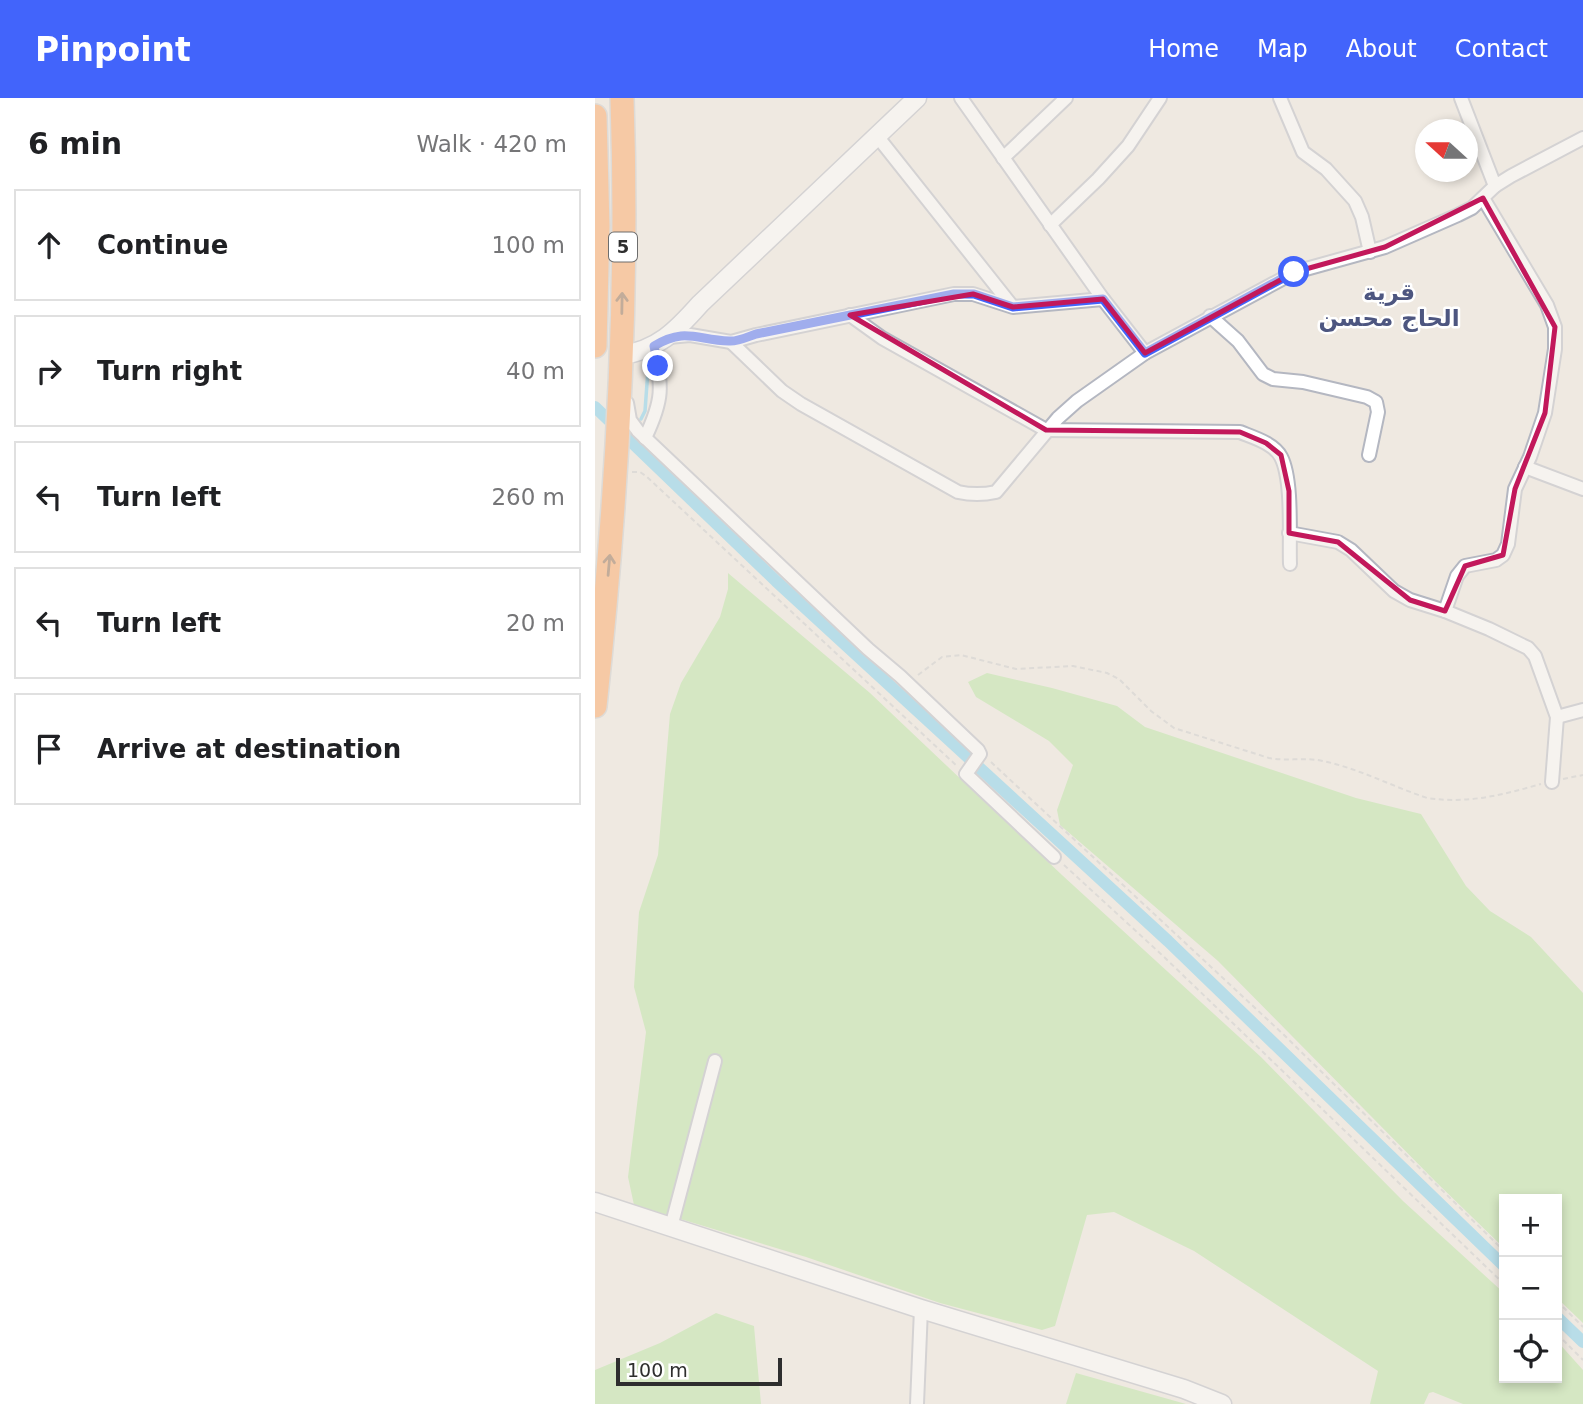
<!DOCTYPE html>
<meta charset="utf-8">
<style>
body{margin:0;font-family:"DejaVu Sans",Cairo,sans-serif;background:#f2f2f2;color:#202124}
.controls{position:absolute;right:21px;bottom:21px;display:grid;overflow:hidden;border-radius:0px;box-shadow:0 4px 10px #0003}
.controls button{width:63px;height:63px;display:grid;place-items:center;padding:0;border:0;border-bottom:2px solid #e0e0e0;background:#fff;color:#202124;font:35px sans-serif}
.compass{position:absolute;left:820px;top:21px;width:63px;height:63px;border-radius:50%;background:#fff;box-shadow:0 4px 10px #0003;rotate:291deg}
.scale{position:absolute;left:21px;bottom:18px;width:166px;box-sizing:border-box;padding-left:7px;border:4px solid #2e2e2e;border-top:0;font-size:19px;line-height:24px;white-space:nowrap;color:#2e2e2e;-webkit-text-stroke:5px #fff;paint-order:stroke}
.stop{position:absolute;width:21px;height:21px;margin:-16px;border:5px solid #4264fb;border-radius:50%;background:#fff}
.stop.end{background:#4264fb;border-color:#fff;box-shadow:0 2px 7px #0008}
.list{margin:0;padding:0;list-style:none}
h2{display:flex;justify-content:space-between;align-items:center;height:91px;margin:0;padding:0 28px;font-size:30px}
h2 small{font-size:23px;font-weight:400;color:#757577}
.list li{display:grid;grid-template-columns:46px 1fr auto;gap:21px;align-items:center;box-sizing:border-box;height:112px;margin:0 14px 14px;padding:0 14px;border:2px solid #e0e0e0;border-radius:0px}
.list b{display:block;font-size:26px;white-space:nowrap}
.list em{font-size:23px;font-style:normal;color:#757577}
.icon{flex:none;width:38px;height:38px;fill:none;stroke:currentColor;stroke-width:2;stroke-linecap:round;stroke-linejoin:round}
.map{position:relative;flex:none;width:988px;height:1306px;overflow:hidden}
header{display:flex;align-items:center;gap:42px;box-sizing:border-box;height:98px;padding:0 35px;background:#4264fb;color:#fff}
header strong{font-size:33px}
nav{display:flex;gap:38px;margin-inline-start:auto;font-size:24px}
main{display:flex}
aside{flex:1;background:#fff}
.map>svg:first-child{display:block}
</style>
<header>
<strong>Pinpoint</strong>
<nav><a>Home</a><a>Map</a><a>About</a><a>Contact</a></nav>
</header>
<main>
<aside>
<h2>6 min<small>Walk · 420 m</small></h2>
<ul class="list">
<li><svg class="icon" aria-label="ahead" viewBox="0 0 24 24"><path d="M12 20V5M6 11l6-6 6 6"/></svg><div><b>Continue</b></div><em>100 m</em></li>
<li><svg class="icon" aria-label="right" viewBox="0 0 24 24"><path d="M7 20v-9h11M14 6l5 5-5 5"/></svg><div><b>Turn right</b></div><em>40 m</em></li>
<li><svg class="icon" aria-label="left" viewBox="0 0 24 24"><path d="M17 20v-9H6M10 6l-5 5 5 5"/></svg><div><b>Turn left</b></div><em>260 m</em></li>
<li><svg class="icon" aria-label="left" viewBox="0 0 24 24"><path d="M17 20v-9H6M10 6l-5 5 5 5"/></svg><div><b>Turn left</b></div><em>20 m</em></li>
<li><svg class="icon" aria-label="arrive" viewBox="0 0 24 24"><path d="M6 21V4h12l-3 4 3 4H6"/></svg><div><b>Arrive at destination</b></div></li>
</ul>
</aside>
<div class="map">
<svg width="988" height="1306" viewBox="0 0 988 1306">
<rect width="100%" height="100%" fill="#efe9e1"/>
<!-- green -->
<g fill="#b6e59e">
<polygon points="133,475 275,595 467,777 666,959 808,1103 909,1195 909,1280 962,1280 962,1243 988,1272 988,1306 868,1306 838,1294 834,1295 829,1306 775,1306 783,1273 599,1153 519,1114 492,1117 460,1228 447,1232 345,1205 211,1159 39,1107 33,1079 51,934 39,889 44,814 63,757 75,616 86,585 125,519 133,491"/>
<polygon points="392,575 457,590 522,608 550,629 761,700 826,716 871,788 895,813 936,839 988,895 988,1225 962,1200 962,1101 909,1101 909,1150 841,1084 623,863 465,727 462,712 478,667 454,643 381,599 373,584"/>
<polygon points="121,1215 159,1228 166,1306 0,1306 0,1272 65,1245"/>
<polygon points="481,1275 591,1306 592,1306 471,1306"/>
</g>
<g fill="none" stroke-linecap="round" stroke-linejoin="round">
<!-- stream -->
<polyline stroke="#75cff0" stroke-width="3.5" points="46,321 50,313 54,258"/>
<!-- canal -->
<g stroke="#75cff0" stroke-width="12">
<polyline points="0,309 181,483 573,843 909,1168"/>
<polyline points="962,1219 988,1244"/>
</g>
<!-- street casing -->
<g stroke="#b4b7c1" stroke-width="16">
<g id="street">
<polyline points="366,0 508,201 550,255"/>
<polyline points="685,0 708,54 731,71 760,103 767,119 775,154"/>
<polyline points="866,0 900,88"/>
<polyline points="282,38 417,208"/>
<polyline points="408,60 471,0"/>
<polyline points="455,127 503,81 533,48 565,0"/>
<path d="M255,217l32,23 164,92 194,2c12,5 34,11 41,25 12,23 8,80 9,107"/>
<polyline points="615,218 643,243 668,276 678,281 708,284 772,299 781,304 783,314 774,357"/>
<polyline points="74,239 95,237 136,244 161,237 359,196 378,196 418,209 508,201"/>
<path d="M136,244l51,49 19,13 157,88c14,3 24,3 38,0l62,-74 19,-17 68,-48 150,-81 90,-25 73,-32 14,-7 23,-22 16,-10 72,-38"/>
<polyline points="32,305 35,322 43,333 273,551 305,578 383,652 385,656 371,676 459,759"/>
<path d="M50,340c19,-40 17,-50 9,-92"/>
<polyline points="930,369 988,391"/>
<polyline points="694,435 743,444 756,452 799,493 815,502 850,513 894,531 933,550 940,558 962,619 957,684"/>
<polyline points="850,513 862,478 870,468 901,462 908,457 913,446 920,391 935,359 950,315 960,251 960,229 952,207 888,100"/>
<polyline points="962,619 988,612"/>
<polyline points="76,1129 120,963"/>
<polyline points="322,1306 326,1211"/>
</g>
</g>
<!-- secondary casing -->
<g stroke="#b4b7c1" stroke-width="21">
<g id="secondary">
<path d="M26,257c36,-4 56,-25 79,-51l217,-206"/>
<polyline points="0,1104 326,1211 589,1291 627,1306"/>
</g>
</g>
<!-- highway casing -->
<g stroke="#c9c9c9" stroke-width="26">
<g id="highway">
<polyline points="0,18 3,128 0,248"/>
<path d="M0,608c22,-202 34,-405 27,-608"/>
</g>
</g>
<!-- path -->
<g stroke="#c9c9c9" stroke-width="2" stroke-dasharray="5 3.5" stroke-linecap="butt">
<polyline points="37,374 45,374 51,378 363,669"/>
<path d="M323,577l24,-18 19,-2 55,14 57,-3 34,7 12,6 32,32 23,17 95,30c16,3 33,0 49,2 38,7 73,26 109,38 41,6 75,-3 114,-14"/>
<polyline points="396,664 688,936 909,1153"/>
<polyline points="968,681 988,677"/>
<polyline points="469,767 567,857 909,1186"/>
<polyline points="962,1203 988,1229"/>
<polyline points="962,1236 988,1262"/>
</g>
<!-- street -->
<use href="#street" stroke="#fff" stroke-width="12"/>
<!-- secondary -->
<use href="#secondary" stroke="#fff" stroke-width="18"/>
<!-- highway -->
<use href="#highway" stroke="#ffa35c" stroke-width="23"/>
</g>
<!-- one-way arrows -->
<defs><path id="oneway-shaft" d="M-6 0H5M1.5-3L5.5 0L1.5 3" fill="none" stroke-width="1.6" stroke-linecap="round" stroke-linejoin="round" transform="scale(1.75)"/></defs>
<g stroke="#8c6343">
<use href="#oneway-shaft" transform="translate(27 205) rotate(-89)"/>
<use href="#oneway-shaft" transform="translate(14 467) rotate(-85)"/>
</g>
<g fill="none" stroke-linecap="round" stroke-linejoin="round">
<!-- route -->
<path stroke="#4264fb" stroke-width="9" d="M63,268l-4,-20c31,-19 43,-6 75,-5 8,1 18,-4 27,-7l198,-40h20l39,13 90,-8 42,54 149,-81"/>
</g>
<!-- marked area -->
<path d="M0 0H988V1306H0ZM888,100l72,129 -10,86 -30,76 -12,66 -38,11 -20,45 -35,-11 -72,-58 -49,-9v-42l-8,-36 -15,-12 -26,-11 -194,-2 -196,-115 123,-21 40,13 90,-8 42,54 150,-81 90,-25z" fill="#efe9e1" fill-opacity=".55" fill-rule="evenodd"/>
<path fill="none" stroke="#c2185b" stroke-width="5" stroke-linejoin="round" d="M888,100l72,129 -10,86 -30,76 -12,66 -38,11 -20,45 -35,-11 -72,-58 -49,-9v-42l-8,-36 -15,-12 -26,-11 -194,-2 -196,-115 123,-21 40,13 90,-8 42,54 150,-81 90,-25z"/>
<g text-anchor="middle" stroke-width="5" stroke-linejoin="round" paint-order="stroke">
<!-- shield labels -->
<rect fill="#fff" stroke="#6d6d6d" stroke-width="2" x="14" y="134.5" width="28" height="29" rx="5"/>
<g font-size="18" font-weight="bold" fill="#2e2e2e">
<text x="28" y="155">5</text>
</g>
<!-- quarter labels -->
<g font-size="23" font-weight="bold" fill="#4d5680" stroke="#fff">
<text x="794" y="202">قرية<tspan x="794" dy="26">الحاج محسن</tspan></text>
</g>
</g>
</svg>
<div class="controls">
<button>+</button>
<button>−</button>
<button><svg class="icon" aria-label="locate" viewBox="0 0 24 24"><circle cx="12" cy="12" r="6"/><path d="M12 2v4M12 18v4M2 12h4M18 12h4"/></svg></button>
</div>
<svg class="compass" viewBox="-18 -18 36 36"><path d="M0-13l5 13h-10z" fill="#e53935"/><path d="M0 13l5-13h-10z" fill="#757577"/></svg>
<div class="scale">100 m</div>
<div class="stop" style="left:699px;top:174px"></div>
<div class="stop end" style="left:63px;top:268px"></div>
</div>
</main>
